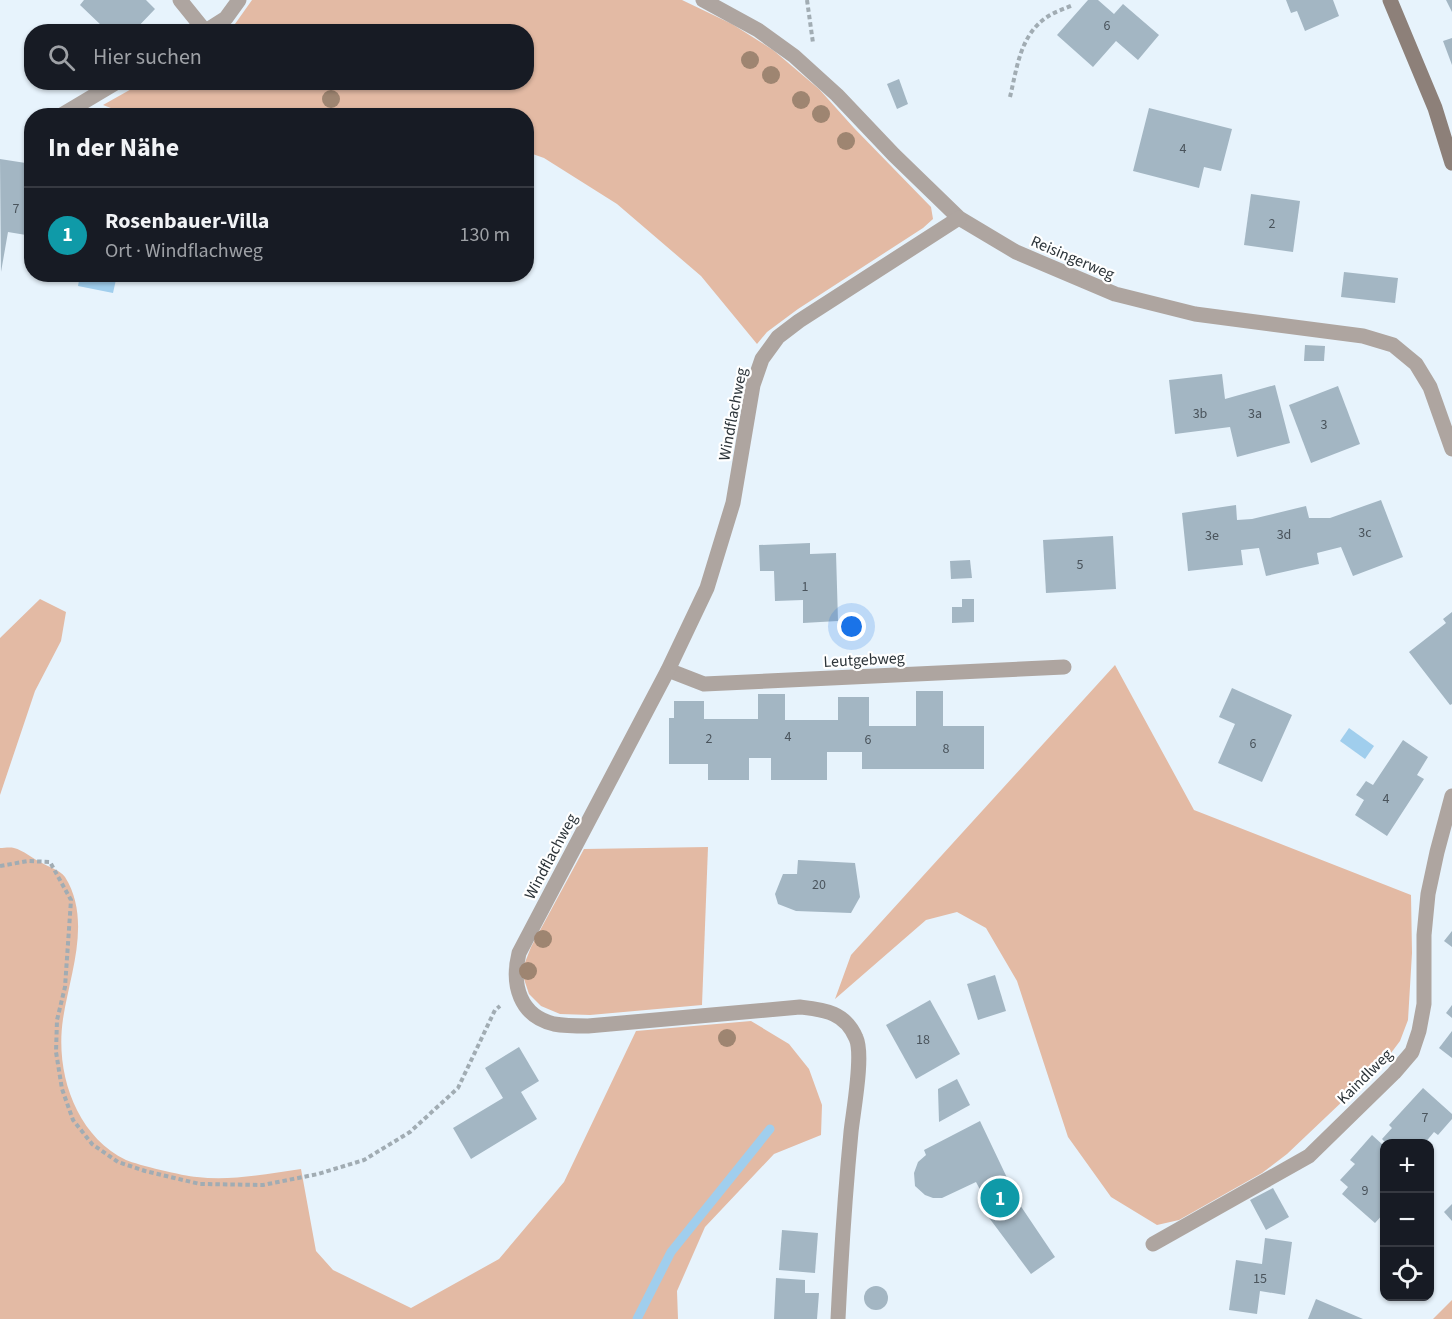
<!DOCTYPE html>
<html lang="de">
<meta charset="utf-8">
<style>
body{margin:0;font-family:"Source Sans 3",sans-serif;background:#242831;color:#f1f3f6}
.controls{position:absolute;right:18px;bottom:18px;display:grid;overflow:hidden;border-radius:12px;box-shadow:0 2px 4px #0004}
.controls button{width:54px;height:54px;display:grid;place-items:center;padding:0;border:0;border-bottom:2px solid #363941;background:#171b24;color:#f1f3f6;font:30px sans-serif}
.you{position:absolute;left:852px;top:627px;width:21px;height:21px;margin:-15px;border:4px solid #fff;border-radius:50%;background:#1a73e8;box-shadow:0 0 0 9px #1a73e833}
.badge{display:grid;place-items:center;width:39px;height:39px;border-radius:50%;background:#b45309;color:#fff;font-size:20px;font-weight:700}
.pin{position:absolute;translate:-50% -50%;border:3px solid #fff;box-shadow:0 2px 6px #0006}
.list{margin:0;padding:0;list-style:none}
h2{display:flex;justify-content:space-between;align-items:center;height:78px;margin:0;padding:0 24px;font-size:26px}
h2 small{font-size:20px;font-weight:400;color:#9ea1a6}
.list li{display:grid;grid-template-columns:39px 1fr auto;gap:18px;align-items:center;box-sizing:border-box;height:96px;padding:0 24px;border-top:2px solid #363941}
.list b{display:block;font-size:22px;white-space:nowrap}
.list p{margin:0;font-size:20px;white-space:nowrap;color:#9ea1a6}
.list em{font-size:20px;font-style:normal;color:#9ea1a6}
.icon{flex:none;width:33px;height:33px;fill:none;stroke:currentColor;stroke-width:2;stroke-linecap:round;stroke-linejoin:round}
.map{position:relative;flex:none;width:1452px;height:1319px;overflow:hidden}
.search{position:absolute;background:#171b24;box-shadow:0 2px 4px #0004;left:24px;top:24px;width:510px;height:66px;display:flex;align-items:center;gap:15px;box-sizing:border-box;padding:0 21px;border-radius:24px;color:#9ea1a6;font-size:22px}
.panel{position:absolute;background:#171b24;box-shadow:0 2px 4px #0004;left:24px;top:108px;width:510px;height:174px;border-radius:24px}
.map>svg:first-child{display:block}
</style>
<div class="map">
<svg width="1452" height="1319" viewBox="0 0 1452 1319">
<rect width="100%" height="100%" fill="#e7f3fc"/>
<!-- green -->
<g fill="#e3baa4">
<polygon points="252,0 682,0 732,24 773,50 819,89 854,128 931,207 933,219 923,228 798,309 767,332 757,344 701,276 617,204 544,158 527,152 526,116 132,116 103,105 142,83 526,82 526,32 230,31"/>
<polygon points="40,599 66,612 61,641 35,691 0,795 0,638"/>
<polygon points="1115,665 1194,810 1411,895 1412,953 1408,1020 1400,1041 1385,1061 1287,1154 1262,1173 1179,1220 1157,1225 1111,1197 1068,1137 1017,981 986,928 957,912 926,920 835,999 851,955"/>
<polygon points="708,847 702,1005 590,1015 560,1014 541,1006 529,994 524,979 524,965 531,947 584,849"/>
<path d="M0,848c4,0 10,-1 14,0 9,2 19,11 28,15 7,4 18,7 23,14 27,43 5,97 -2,142 -8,53 12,116 63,141 12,5 57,16 71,17 34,4 70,-3 104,-8l15,82 17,19 78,38 88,-49 65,-77 72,-151 115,-10 38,23 20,25 13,36 -1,30 -47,19 -69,73 -28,64 1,28h-678z"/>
<polygon points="1452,1300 1452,1319 1433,1319"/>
</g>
<!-- water -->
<g fill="#a0ceed">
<polygon points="80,275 117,275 113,293 78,286"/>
<polygon points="1349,728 1374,746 1365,759 1340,741"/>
</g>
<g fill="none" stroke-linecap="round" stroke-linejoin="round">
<!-- stream -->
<polyline stroke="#a0ceed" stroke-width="9" points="637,1319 671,1252 770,1129"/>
</g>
<!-- building -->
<g fill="#a3b6c3">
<polygon points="84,0 146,0 155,9 133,32 100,32 98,30 102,26 80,5"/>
<polygon points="1088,0 1098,0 1114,14 1123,4 1159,35 1138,60 1116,41 1093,67 1057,35"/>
<polygon points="1286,0 1333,0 1339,16 1305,31 1297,11 1291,13"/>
<polygon points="1446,0 1452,0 1452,12"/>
<polygon points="1452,38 1452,65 1443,41"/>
<polygon points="899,79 908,104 897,109 887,84"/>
<polygon points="1149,108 1232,129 1221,171 1204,167 1199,188 1133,171"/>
<polygon points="0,159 32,164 32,236 8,232 1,272"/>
<polygon points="1251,194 1300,201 1293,252 1244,245"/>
<polygon points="1344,272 1398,278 1395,303 1341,297"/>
<polygon points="1305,345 1325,346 1324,361 1304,361"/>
<polygon points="1222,374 1225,399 1275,385 1290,443 1237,457 1230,427 1175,434 1169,380"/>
<polygon points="1338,386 1360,444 1311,463 1289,405"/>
<polygon points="1381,500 1403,557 1353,576 1341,547 1317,553 1319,564 1266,576 1259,548 1241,550 1243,565 1188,571 1182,513 1236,505 1237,520 1252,519 1306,506 1309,518 1330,518"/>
<polygon points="1113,536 1116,589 1046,593 1043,540"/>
<polygon points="810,543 810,554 836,553 838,621 803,623 803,600 775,601 774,571 760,571 759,545"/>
<polygon points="970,560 972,578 951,579 950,561"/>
<polygon points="962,599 974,599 974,622 952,623 952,607 962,607"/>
<polygon points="1452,612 1452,704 1450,705 1409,652 1446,623 1443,619"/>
<polygon points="1232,688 1292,715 1262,782 1218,763 1235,724 1219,717"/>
<polygon points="916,691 943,691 943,726 984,726 984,769 862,769 862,752 827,752 827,780 771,780 771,758 749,758 749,780 708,780 708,764 669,764 669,718 674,718 674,701 704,701 704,719 758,719 758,694 785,694 785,720 838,720 838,697 869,697 869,726 916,726"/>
<polygon points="1403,740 1428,757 1417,775 1424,779 1387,836 1355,815 1364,800 1356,795 1366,781 1373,785"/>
<polygon points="798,860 855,863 860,897 851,913 796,911 778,904 775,894 783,874 797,874"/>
<polygon points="1452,931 1452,947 1444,941"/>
<polygon points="995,975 1006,1011 978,1020 967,984"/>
<polygon points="930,1000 960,1054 916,1079 886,1025"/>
<polygon points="1452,1005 1452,1018 1446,1013"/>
<polygon points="1452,1031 1452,1058 1439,1048"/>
<polygon points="519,1047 539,1081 521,1092 537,1119 471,1159 453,1128 503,1098 485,1068"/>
<polygon points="957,1079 970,1105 939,1122 938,1089"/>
<polygon points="1423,1088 1452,1114 1452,1119 1438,1135 1434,1132 1424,1144 1387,1144 1382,1139 1392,1128 1389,1125"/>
<polygon points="980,1121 1020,1205 1055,1257 1031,1274 981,1207 987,1203 976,1182 942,1198 933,1198 925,1195 915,1186 914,1173 918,1162 926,1155 924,1150"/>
<polygon points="1372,1135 1384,1146 1384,1161 1380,1166 1384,1171 1384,1213 1375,1223 1342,1194 1348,1187 1340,1180 1355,1164 1350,1160"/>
<polygon points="1273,1188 1289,1217 1266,1230 1250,1200"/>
<polygon points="1452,1204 1452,1221 1444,1212"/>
<polygon points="782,1230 818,1233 815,1273 779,1270"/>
<polygon points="1265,1238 1292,1242 1285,1295 1260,1291 1257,1314 1229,1310 1236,1260 1262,1264"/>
<polygon points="776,1278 805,1280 805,1293 819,1293 817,1319 774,1319"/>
<circle cx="876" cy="1298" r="12"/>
<polygon points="1316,1299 1363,1319 1308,1319"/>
</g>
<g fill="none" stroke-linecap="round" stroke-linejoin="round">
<!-- path -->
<g stroke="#a1acb3" stroke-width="4" stroke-dasharray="4.5 3" stroke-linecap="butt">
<polyline points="807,0 813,43"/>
<path d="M1010,97c7,-29 10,-62 37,-80 7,-5 17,-8 26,-12"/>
<polyline points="0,866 28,861 50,862 71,900 65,987 57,1020 56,1052 62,1089 73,1120 92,1144 118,1162 145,1171 200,1184 263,1185 318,1174 364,1160 410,1132 458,1088 495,1010 500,1006"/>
</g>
<!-- minor -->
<g stroke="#aea5a0" stroke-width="15">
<polyline points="180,0 205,31"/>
<polyline points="703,0 758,30 794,56 837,95 894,155 959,218 1016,252 1115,294 1195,314 1363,336 1393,345 1416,364 1430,387 1452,449"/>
<polyline points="204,32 226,18 239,0"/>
<polyline points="60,116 117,82"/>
<polyline points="668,670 704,684 1064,667"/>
<polyline points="1153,1244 1309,1156 1394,1073 1412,1052 1419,1031 1424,1004 1424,935 1428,894 1437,852 1452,796"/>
<path d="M838,1319c3,-62 7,-125 13,-187 2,-20 13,-77 5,-94 -11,-26 -31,-28 -56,-31l-212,19c-11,0 -23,0 -34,-2 -34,-8 -43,-39 -35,-71l149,-283 39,-82 26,-85 20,-118 9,-26 16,-22 21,-16 160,-103"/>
</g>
<!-- secondary -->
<polyline stroke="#8d8079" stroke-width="15" points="1390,0 1435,108 1452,163"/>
</g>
<!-- trees -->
<g fill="#9e8571">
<circle cx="750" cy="60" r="9"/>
<circle cx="771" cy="75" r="9"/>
<circle cx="331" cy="99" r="9"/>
<circle cx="801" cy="100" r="9"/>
<circle cx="821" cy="114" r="9"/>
<circle cx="846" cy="141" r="9"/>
<circle cx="543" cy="939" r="9"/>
<circle cx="528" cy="971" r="9"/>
<circle cx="727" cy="1038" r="9"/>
</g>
<g text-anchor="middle" stroke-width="4.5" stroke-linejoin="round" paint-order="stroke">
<!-- number labels -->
<g font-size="14" fill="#4a545c">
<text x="1107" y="30">6</text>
<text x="1183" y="153">4</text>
<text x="16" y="213">7</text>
<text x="1272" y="228">2</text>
<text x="1200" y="418">3b</text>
<text x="1255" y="418">3a</text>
<text x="1324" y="429">3</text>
<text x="1365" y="537">3c</text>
<text x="1284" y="539">3d</text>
<text x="1212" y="540">3e</text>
<text x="1080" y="569">5</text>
<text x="805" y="591">1</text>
<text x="788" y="741">4</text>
<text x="709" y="743">2</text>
<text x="868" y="744">6</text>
<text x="1253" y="748">6</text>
<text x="946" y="753">8</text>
<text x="1386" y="803">4</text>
<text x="819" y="889">20</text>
<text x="923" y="1044">18</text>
<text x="1425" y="1122">7</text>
<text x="1365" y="1195">9</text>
<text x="1260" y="1283">15</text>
</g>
<!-- street labels -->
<g font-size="16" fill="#2c3439" stroke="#fff">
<text transform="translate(1073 257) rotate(23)" y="6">Reisingerweg</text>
<text transform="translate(732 414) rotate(-79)" y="6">Windflachweg</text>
<text transform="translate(864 659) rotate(-3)" y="6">Leutgebweg</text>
<text transform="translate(550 856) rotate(-62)" y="6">Windflachweg</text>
<text transform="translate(1364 1076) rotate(-45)" y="6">Kaindlweg</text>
</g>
</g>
</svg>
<div class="controls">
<button>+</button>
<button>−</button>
<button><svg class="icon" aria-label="locate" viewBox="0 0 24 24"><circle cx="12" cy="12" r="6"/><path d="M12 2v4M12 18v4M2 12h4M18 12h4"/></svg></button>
</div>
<div class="you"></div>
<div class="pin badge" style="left:1000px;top:1198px;background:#0f9aa8">1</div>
<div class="search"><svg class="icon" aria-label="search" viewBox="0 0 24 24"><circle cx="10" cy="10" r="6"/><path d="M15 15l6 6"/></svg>Hier suchen</div>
<section class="panel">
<h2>In der Nähe<small></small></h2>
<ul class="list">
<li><span class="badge" style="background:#0f9aa8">1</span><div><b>Rosenbauer-Villa</b><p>Ort · Windflachweg</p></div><em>130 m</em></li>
</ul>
</section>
</div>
